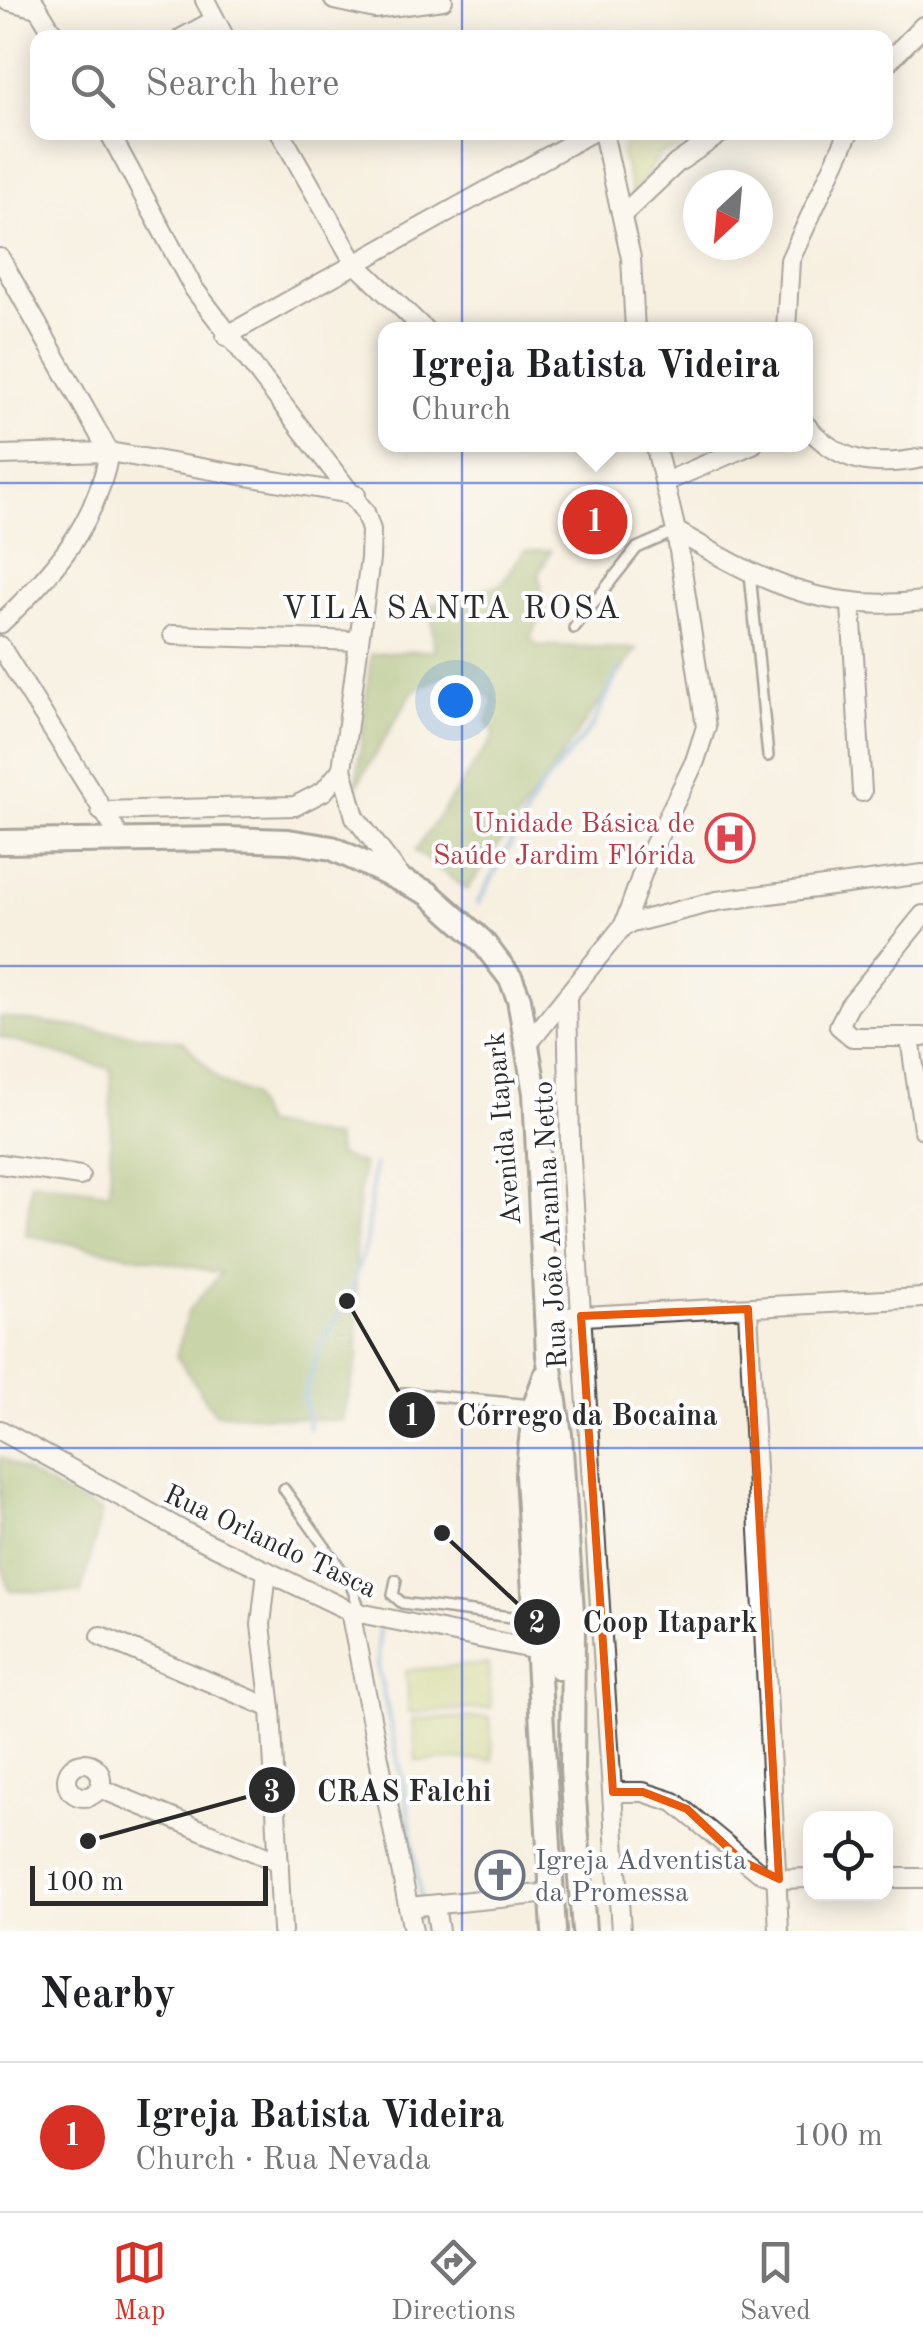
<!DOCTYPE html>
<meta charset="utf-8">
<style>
body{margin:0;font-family:"Old Standard TT",serif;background:#f2f2f2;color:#202124}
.controls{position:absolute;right:30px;bottom:30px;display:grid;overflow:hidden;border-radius:20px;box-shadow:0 5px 25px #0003}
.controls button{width:90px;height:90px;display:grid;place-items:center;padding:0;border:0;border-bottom:2px solid #e0e0e0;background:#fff;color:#202124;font:50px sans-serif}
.compass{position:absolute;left:683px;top:170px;width:90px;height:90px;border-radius:50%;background:#fff;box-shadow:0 5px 25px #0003;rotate:206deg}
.scale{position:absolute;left:30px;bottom:25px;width:238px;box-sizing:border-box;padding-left:10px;border:5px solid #2b2b2b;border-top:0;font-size:28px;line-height:35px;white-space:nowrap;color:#2b2b2b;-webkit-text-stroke:8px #fff;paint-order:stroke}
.you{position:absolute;left:455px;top:700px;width:35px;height:35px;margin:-25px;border:8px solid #fff;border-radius:50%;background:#1a73e8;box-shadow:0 0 0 15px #1a73e833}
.badge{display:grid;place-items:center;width:65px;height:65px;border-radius:50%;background:#d93025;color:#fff;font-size:32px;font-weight:700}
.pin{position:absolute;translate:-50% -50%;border:5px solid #fff;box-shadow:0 2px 10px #0006}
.popup{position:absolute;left:378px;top:322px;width:435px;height:130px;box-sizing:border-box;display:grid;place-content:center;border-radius:20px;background:#fff;filter:drop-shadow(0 2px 8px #0005);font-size:32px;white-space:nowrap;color:#757577}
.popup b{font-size:38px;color:#202124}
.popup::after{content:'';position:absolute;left:50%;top:100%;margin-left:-20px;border:20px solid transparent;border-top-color:#fff}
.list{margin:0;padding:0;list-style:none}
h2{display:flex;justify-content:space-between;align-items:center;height:130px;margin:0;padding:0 40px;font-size:42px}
h2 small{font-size:32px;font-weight:400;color:#757577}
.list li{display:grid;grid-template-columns:65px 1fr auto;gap:30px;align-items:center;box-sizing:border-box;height:150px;padding:0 40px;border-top:2px solid #e0e0e0}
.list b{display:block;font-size:38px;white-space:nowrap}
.list p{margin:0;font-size:32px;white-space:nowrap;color:#757577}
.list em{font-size:32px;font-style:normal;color:#757577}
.icon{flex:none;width:55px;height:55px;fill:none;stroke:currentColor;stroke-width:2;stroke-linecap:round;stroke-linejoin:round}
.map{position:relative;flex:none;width:923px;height:1931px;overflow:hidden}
.search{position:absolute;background:#fff;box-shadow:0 5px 25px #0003;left:30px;right:30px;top:30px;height:110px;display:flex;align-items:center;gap:25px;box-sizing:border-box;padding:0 35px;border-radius:20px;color:#757577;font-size:38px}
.sheet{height:280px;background:#fff}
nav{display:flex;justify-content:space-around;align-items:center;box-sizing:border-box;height:140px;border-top:2px solid #e0e0e0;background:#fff;font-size:28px;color:#757577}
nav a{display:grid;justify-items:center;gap:5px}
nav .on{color:#d93025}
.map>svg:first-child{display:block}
</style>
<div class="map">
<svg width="923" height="1931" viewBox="0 0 923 1931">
<rect width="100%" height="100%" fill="#fff"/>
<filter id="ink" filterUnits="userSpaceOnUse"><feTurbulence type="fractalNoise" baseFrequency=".01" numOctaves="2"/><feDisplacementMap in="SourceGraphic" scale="20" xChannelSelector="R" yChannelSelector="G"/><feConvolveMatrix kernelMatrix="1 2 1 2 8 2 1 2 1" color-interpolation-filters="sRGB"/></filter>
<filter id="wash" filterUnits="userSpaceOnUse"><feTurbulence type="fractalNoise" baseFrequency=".0048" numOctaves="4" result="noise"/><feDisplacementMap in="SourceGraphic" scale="40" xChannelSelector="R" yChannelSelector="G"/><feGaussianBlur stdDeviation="2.25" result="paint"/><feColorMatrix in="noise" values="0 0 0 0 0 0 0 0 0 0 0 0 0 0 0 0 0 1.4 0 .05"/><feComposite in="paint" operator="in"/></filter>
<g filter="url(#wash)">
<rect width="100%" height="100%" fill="#f7f0e1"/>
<!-- green -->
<g fill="#bacf73" stroke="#727d4f" stroke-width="2.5">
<polygon points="659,132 708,133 694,147 661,153 633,195 622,155 625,141"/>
<polygon points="488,1664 491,1708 409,1713 406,1670"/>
<polygon points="490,1717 493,1760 416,1761 413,1719"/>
</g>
<!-- forest -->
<g fill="#93b265" stroke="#5f6e48" stroke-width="2.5">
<polygon points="551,550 539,574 545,610 530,639 537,645 637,649 467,890 415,851 495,735 487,722 494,700 463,675 443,676 413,691 356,787 371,654 434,650 431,605 501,584 524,551"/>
<polygon points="0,1017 183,1041 221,1082 251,1095 263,1124 335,1138 339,1156 363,1164 355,1233 358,1359 342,1421 215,1413 176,1356 188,1311 221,1273 26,1235 31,1181 110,1192 111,1069 0,1037"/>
<polygon points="0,1457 75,1500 102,1511 81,1593 10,1591 0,1561"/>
</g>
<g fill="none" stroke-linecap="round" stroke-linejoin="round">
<!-- stream -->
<g stroke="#64a5d7" stroke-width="5">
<polyline points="478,903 540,789 593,725 620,668"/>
<polyline points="309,1427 304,1396 320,1346 347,1301 366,1245 374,1165"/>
<polyline points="379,1630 378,1668 406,1796 425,1931"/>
</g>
</g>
</g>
<g filter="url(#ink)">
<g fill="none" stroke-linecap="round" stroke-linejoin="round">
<!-- lane casing -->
<g stroke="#4a4946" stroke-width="14">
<g id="lane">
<polyline points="750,574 768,756"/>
<polyline points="574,628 637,548 676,531"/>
<polyline points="404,1393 532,1405"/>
<polyline points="284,1489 350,1582 361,1613"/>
<polyline points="396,1580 393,1595 402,1603 535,1620"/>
</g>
</g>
<!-- street casing -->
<g stroke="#4a4946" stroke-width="22">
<g id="street">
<polyline points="6,0 37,8"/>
<polyline points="33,0 56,38"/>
<polyline points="205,0 225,38"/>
<polyline points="334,0 375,9 443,0"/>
<polyline points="182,38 215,20"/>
<polyline points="886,64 923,26"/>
<polyline points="109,132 194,289 365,512 371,530 370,559 342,769 355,817 400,876"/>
<polyline points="280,132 354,262 425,330"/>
<polyline points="603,132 631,258 635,330"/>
<polyline points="622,215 677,163 723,132"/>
<path d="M0,258l109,194c-12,72 -57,123 -109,172"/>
<polyline points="786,330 790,260 849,132"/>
<polyline points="226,336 592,132"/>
<path d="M805,424c33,39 69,44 118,34"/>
<polyline points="0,455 109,452 356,495"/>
<polyline points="665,482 753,444"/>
<path d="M676,531c83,49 147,83 247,70"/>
<polyline points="851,605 862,792"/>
<polyline points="173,635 358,641"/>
<polyline points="0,646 121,839"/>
<polyline points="101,811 295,806 324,791 342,769"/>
<polyline points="923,915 849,1006 839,1026 852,1037 923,1037"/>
<polyline points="624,925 647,860 695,761 706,727 676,531 655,444"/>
<polyline points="567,996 570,1143 621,1931"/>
<polyline points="910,1038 923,1129"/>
<polyline points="527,1045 624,925 717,901 923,874"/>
<polyline points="0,1164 80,1176"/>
<polyline points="748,1309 779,1931"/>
<polyline points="546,1318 923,1298"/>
<polyline points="0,1430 185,1532 350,1611 537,1650"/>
<polyline points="267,1571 261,1625 271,1708 282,1931"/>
<polyline points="350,1611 413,1931"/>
<polyline points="101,1636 271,1708"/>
<circle cx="84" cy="1780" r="17"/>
<polyline points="99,1788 279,1862"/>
<polyline points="613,1792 643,1792 674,1802 759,1872 779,1879 810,1878"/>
<polyline points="886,1878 923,1878"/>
<polyline points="435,1905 439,1931"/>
<polyline points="408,1907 551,1893"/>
</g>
</g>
<!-- secondary casing -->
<g stroke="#4a4946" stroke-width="28">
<g id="secondary">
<polyline points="0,842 226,839 288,841 332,848 428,893 482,941 511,979 519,999 535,1093 548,1355 560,1435 573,1627 572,1770 584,1931"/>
<polyline points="545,1377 535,1405 527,1475 554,1931"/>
<polyline points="542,1431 560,1668"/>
</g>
</g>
<!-- lane -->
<use href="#lane" stroke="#fff" stroke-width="9"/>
<!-- street -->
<use href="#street" stroke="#fff" stroke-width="18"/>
<!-- secondary -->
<use href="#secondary" stroke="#fff" stroke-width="22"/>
</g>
</g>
<!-- marked area -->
<path d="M0 0H923V1931H0ZM748,1309l31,570 -37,-18 -55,-52 -44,-17h-30l-32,-476z" fill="#f7f0e1" fill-opacity=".55" fill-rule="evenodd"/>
<path fill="none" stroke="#e8590c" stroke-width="8" stroke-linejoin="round" d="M748,1309l31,570 -37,-18 -55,-52 -44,-17h-30l-32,-476z"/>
<!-- grid -->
<path fill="none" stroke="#1d4ed8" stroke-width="2.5" stroke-opacity="0.55" d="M462,0v38M462,132v1799M0,483h923M0,966h923M0,1448h923"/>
<!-- icons -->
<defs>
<g id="hospital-ring" transform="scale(2.5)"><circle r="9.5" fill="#fff" stroke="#e0444e" stroke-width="1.5"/><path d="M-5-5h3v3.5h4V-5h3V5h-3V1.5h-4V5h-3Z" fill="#e0444e"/></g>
<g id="church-ring" transform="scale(2.5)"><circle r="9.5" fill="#fff" stroke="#6b7280" stroke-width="1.5"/><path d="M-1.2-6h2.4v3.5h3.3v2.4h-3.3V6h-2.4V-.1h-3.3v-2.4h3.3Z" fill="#6b7280"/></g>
</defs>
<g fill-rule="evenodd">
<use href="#hospital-ring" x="730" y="838"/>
<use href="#church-ring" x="500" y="1875"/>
</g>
<g text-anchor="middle" stroke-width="8" stroke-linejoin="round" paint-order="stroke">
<!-- health labels -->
<g font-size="28" fill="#be3a42" stroke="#fff" text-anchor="end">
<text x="695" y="832">Unidade Básica de<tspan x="695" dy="32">Saúde Jardim Flórida</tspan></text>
</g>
<!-- street labels -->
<g font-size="28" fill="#2b2b2b" stroke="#fff">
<text transform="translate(502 1129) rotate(-95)" y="10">Avenida Itapark</text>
<text transform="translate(549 1225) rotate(-93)" y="10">Rua João Aranha Netto</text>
<text transform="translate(271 1540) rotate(25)" y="10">Rua Orlando Tasca</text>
</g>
<!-- worship labels -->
<g font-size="28" fill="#5b616d" stroke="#fff" text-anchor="start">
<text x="535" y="1869">Igreja Adventista<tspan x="535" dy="32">da Promessa</tspan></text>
</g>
<!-- quarter labels -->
<g font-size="32" letter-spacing="2.5" fill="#2b2b2b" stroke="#fff">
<text x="452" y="618">VILA SANTA ROSA</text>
</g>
</g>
<!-- callouts -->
<path fill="none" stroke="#2b2b2b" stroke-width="4" d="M347 1301L412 1415M442 1533L537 1622M88 1841L272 1790"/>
<g fill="#2b2b2b" stroke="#fff" stroke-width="4">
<circle cx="347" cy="1301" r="10"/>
<circle cx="442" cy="1533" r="10"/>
<circle cx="88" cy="1841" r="10"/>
<circle cx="412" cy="1415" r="25"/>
<circle cx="537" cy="1622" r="25"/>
<circle cx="272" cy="1790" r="25"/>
</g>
<g font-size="30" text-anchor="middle" font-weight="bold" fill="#fff">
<text x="412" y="1425">1</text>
<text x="537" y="1632">2</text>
<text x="272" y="1801">3</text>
</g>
<g font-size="30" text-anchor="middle" font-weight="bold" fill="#2b2b2b" stroke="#fff" stroke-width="8" stroke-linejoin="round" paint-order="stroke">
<text x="587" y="1425">Córrego da Bocaina</text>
<text x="670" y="1632">Coop Itapark</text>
<text x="404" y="1801">CRAS Falchi</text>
</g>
</svg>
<div class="controls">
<button><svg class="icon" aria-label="locate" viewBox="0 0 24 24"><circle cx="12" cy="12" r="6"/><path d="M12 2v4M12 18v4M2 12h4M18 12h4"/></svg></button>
</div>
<svg class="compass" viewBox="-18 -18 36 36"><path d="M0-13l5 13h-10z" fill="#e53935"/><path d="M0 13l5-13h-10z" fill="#757577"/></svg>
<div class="scale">100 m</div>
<div class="you"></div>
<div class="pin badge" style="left:595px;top:522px">1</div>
<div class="popup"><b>Igreja Batista Videira</b>Church</div>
<div class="search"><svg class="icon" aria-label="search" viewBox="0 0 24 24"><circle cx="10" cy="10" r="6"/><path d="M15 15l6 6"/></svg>Search here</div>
</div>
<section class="sheet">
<h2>Nearby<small></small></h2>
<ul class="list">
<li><span class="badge">1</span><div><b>Igreja Batista Videira</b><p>Church · Rua Nevada</p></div><em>100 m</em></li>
</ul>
</section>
<nav>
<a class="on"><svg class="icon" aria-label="map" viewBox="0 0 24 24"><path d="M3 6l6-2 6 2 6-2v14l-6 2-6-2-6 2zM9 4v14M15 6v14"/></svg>Map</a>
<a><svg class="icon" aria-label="directions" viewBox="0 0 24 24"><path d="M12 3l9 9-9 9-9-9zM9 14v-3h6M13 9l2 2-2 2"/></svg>Directions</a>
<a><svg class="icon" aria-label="saved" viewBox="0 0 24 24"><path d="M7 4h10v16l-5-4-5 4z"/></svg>Saved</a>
</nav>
